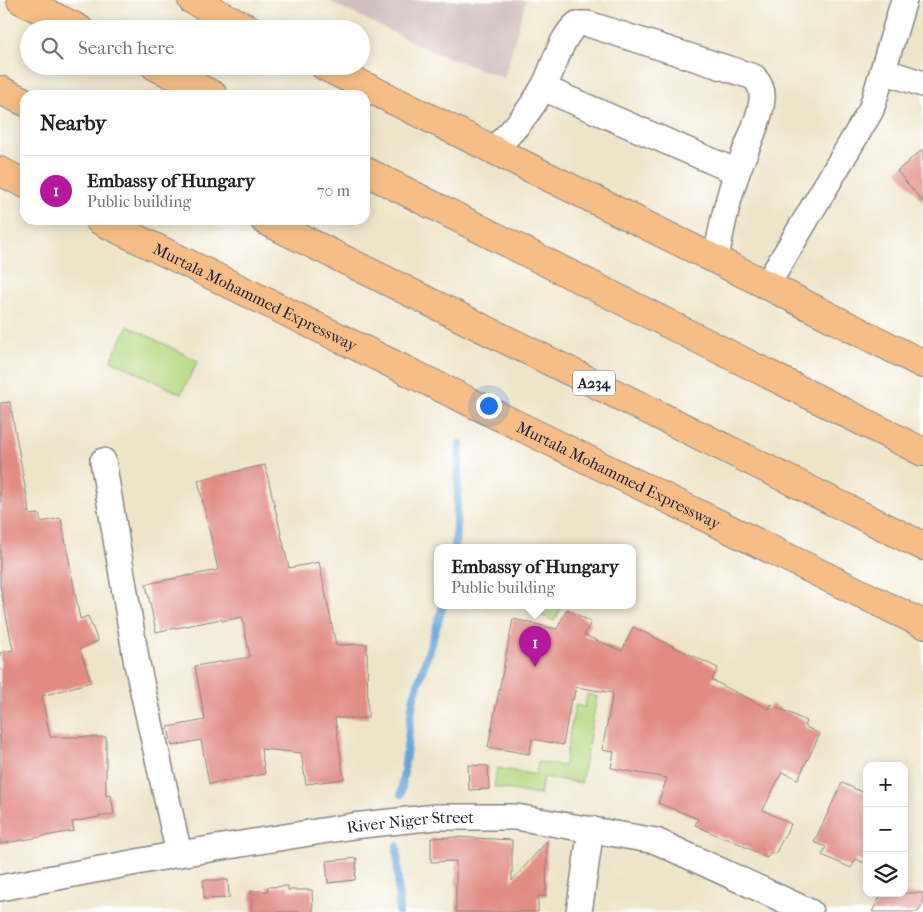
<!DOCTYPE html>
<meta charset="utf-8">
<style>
body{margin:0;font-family:"IM FELL French Canon",serif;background:#f2f2f2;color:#202124}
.controls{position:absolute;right:15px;bottom:15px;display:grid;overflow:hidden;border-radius:10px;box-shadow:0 2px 12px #0003}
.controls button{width:45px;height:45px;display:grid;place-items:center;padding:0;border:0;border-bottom:1px solid #e0e0e0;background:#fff;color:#202124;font:25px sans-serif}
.you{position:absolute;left:488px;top:405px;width:18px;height:18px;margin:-12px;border:4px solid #fff;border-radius:50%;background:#1a73e8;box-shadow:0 0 0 8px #1a73e833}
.badge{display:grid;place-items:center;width:32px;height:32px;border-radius:50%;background:#b5179e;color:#fff;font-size:16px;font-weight:700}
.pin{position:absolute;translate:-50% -41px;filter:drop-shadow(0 1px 2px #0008)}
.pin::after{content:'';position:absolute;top:26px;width:18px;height:15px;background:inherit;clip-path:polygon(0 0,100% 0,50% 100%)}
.popup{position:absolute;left:434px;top:544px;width:202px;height:65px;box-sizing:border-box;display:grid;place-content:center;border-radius:10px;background:#fff;filter:drop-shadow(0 1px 4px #0005);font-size:16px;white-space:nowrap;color:#757577}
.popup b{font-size:19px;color:#202124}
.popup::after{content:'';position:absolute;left:50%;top:100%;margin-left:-10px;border:10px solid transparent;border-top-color:#fff}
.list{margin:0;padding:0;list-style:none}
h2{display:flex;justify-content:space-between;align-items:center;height:65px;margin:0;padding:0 20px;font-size:21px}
h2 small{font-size:16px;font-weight:400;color:#757577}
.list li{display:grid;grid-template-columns:32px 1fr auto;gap:15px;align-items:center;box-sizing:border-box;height:70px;padding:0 20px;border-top:1px solid #e0e0e0}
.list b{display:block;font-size:19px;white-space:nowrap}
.list p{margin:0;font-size:16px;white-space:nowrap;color:#757577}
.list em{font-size:16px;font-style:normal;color:#757577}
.icon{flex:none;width:28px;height:28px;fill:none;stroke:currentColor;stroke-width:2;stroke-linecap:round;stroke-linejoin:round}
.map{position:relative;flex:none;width:923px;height:912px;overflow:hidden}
.search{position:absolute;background:#fff;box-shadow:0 2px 12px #0003;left:20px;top:20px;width:350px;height:55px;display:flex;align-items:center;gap:12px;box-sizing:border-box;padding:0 18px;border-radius:28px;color:#757577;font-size:19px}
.panel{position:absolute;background:#fff;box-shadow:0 2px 12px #0003;left:20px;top:90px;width:350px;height:135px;border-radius:15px}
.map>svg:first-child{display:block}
</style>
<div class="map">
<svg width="923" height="912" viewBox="0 0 923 912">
<rect width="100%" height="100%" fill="#fff"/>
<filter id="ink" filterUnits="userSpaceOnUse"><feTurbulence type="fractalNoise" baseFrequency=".02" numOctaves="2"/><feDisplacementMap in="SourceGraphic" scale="10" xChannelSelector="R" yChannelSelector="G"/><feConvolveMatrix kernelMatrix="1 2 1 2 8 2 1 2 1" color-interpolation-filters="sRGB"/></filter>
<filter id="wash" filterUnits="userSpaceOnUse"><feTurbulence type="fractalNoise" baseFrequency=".0096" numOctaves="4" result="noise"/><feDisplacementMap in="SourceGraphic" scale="20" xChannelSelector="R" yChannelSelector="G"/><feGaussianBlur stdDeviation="1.12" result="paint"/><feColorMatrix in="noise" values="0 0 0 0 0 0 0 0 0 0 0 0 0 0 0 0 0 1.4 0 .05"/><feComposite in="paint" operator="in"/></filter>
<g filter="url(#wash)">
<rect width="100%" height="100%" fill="#eee5c9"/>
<!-- industrial -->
<polygon fill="#d1bfbe" points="326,0 526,0 504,78 436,53"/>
<!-- green -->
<g fill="#b5d981" stroke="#6c7e5e">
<polygon points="128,326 198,361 181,394 111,360"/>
<polygon points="540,606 562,606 554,621 536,613"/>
<polygon points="587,694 597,696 581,783 543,777 540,795 494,787 497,768 536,775 538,762 564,766 575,705 585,707"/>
</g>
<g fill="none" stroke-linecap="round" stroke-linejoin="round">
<!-- stream -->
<g stroke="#67a6da" stroke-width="8">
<polyline points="455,548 460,444"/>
<polyline points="401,794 413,700 443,606"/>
<polyline points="397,846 399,912"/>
</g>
</g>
<g id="blocks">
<!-- building -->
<g fill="#e18b84">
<polygon points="923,149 923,202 897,171"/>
<polygon points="10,402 30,515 39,514 41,522 61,518 80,619 88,616 98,641 80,649 91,682 42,696 50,737 106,737 106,796 111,795 114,814 72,822 74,831 0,844 0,653 13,650 0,585 0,403"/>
<polygon points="265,465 289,568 319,562 336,645 367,644 368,718 335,718 344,779 306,784 301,753 261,749 265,774 209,784 201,740 172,746 168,727 205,720 195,666 250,657 242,617 222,621 221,619 156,632 146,584 218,570 198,480"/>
<polygon points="567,609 591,622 584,635 622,651 633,627 718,668 712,680 769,709 771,704 806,721 804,726 820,734 798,779 782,772 763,810 791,824 775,854 770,852 767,858 726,837 725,839 695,825 698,819 658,803 667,778 611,768 614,752 602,750 613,693 576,687 573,700 571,700 563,745 532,739 529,754 488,747 513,619 557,629"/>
<polygon points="468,765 488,766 489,789 469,790"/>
<polygon points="842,783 867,794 867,864 856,859 851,868 822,855 826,847 814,842"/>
<polygon points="457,837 512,840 512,881 547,841 546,896 538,896 538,912 456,912 456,861 431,862 431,838"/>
<polygon points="357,858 355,880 328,883 326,861"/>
<polygon points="203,880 228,880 229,898 204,899"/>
<polygon points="288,886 288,890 312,890 313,912 252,912 251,891 268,891 267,887"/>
<polygon points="882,893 923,893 923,904 918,912 872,912"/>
</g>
</g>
</g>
<g filter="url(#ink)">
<use href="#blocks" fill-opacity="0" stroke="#888482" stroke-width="1"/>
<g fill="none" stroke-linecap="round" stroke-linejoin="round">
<!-- minor casing -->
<g stroke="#888482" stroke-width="28">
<g id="minor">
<polyline points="883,71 923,84"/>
<polyline points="543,88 737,172"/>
<path d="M492,150c20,-17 38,-39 51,-62 12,-21 16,-49 34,-64h11l166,53c4,5 8,11 8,17 2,19 -18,58 -24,76 -11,30 -17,59 -22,90"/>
<polyline points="767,285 871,110 904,0"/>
<polyline points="103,461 137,664 179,854"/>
<path id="s1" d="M0,888l179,-34 174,-28 83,-9h80l140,24 154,71"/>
<polyline points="579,912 591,829"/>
</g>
</g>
<!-- highway casing -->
<g stroke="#888482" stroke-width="30">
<g id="highway">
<polyline points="21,0 79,29"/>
<polyline points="192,0 249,29"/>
<polyline points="155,66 213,95"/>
<polyline points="324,66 767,285 923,364"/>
<polyline points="0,90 25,102"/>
<polyline points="0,171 25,184"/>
<polyline points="365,171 923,452"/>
<path id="s2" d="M99,220l824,404"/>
<polyline points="264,220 923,546"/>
</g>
</g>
<!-- minor -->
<use href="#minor" stroke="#fff" stroke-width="25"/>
<!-- highway -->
<use href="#highway" stroke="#f6be86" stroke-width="28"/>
</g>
</g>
<g text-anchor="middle" stroke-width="4.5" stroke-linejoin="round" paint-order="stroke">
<!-- shield labels -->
<rect fill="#fff" stroke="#646476" stroke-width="1" x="573" y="370.5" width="42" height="25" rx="4"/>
<g font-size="15" font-weight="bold" fill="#22223b">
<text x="594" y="388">A234</text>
</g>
<!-- street labels -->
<g font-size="16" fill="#22223b" stroke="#fff">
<text dy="6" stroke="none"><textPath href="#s2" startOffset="174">Murtala Mohammed Expressway</textPath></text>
<text dy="6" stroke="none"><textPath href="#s2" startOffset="579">Murtala Mohammed Expressway</textPath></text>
<text dy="6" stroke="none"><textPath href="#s1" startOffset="416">River Niger Street</textPath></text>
</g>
</g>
</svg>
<div class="controls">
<button>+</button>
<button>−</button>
<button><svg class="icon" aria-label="layers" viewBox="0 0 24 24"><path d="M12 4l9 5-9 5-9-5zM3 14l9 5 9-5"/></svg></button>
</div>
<div class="you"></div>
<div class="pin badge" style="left:535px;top:667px">1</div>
<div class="popup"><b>Embassy of Hungary</b>Public building</div>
<div class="search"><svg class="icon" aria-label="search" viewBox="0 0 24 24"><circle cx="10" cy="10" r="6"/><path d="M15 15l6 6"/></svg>Search here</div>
<section class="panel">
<h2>Nearby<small></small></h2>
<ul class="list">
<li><span class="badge">1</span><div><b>Embassy of Hungary</b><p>Public building</p></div><em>70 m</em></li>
</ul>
</section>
</div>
